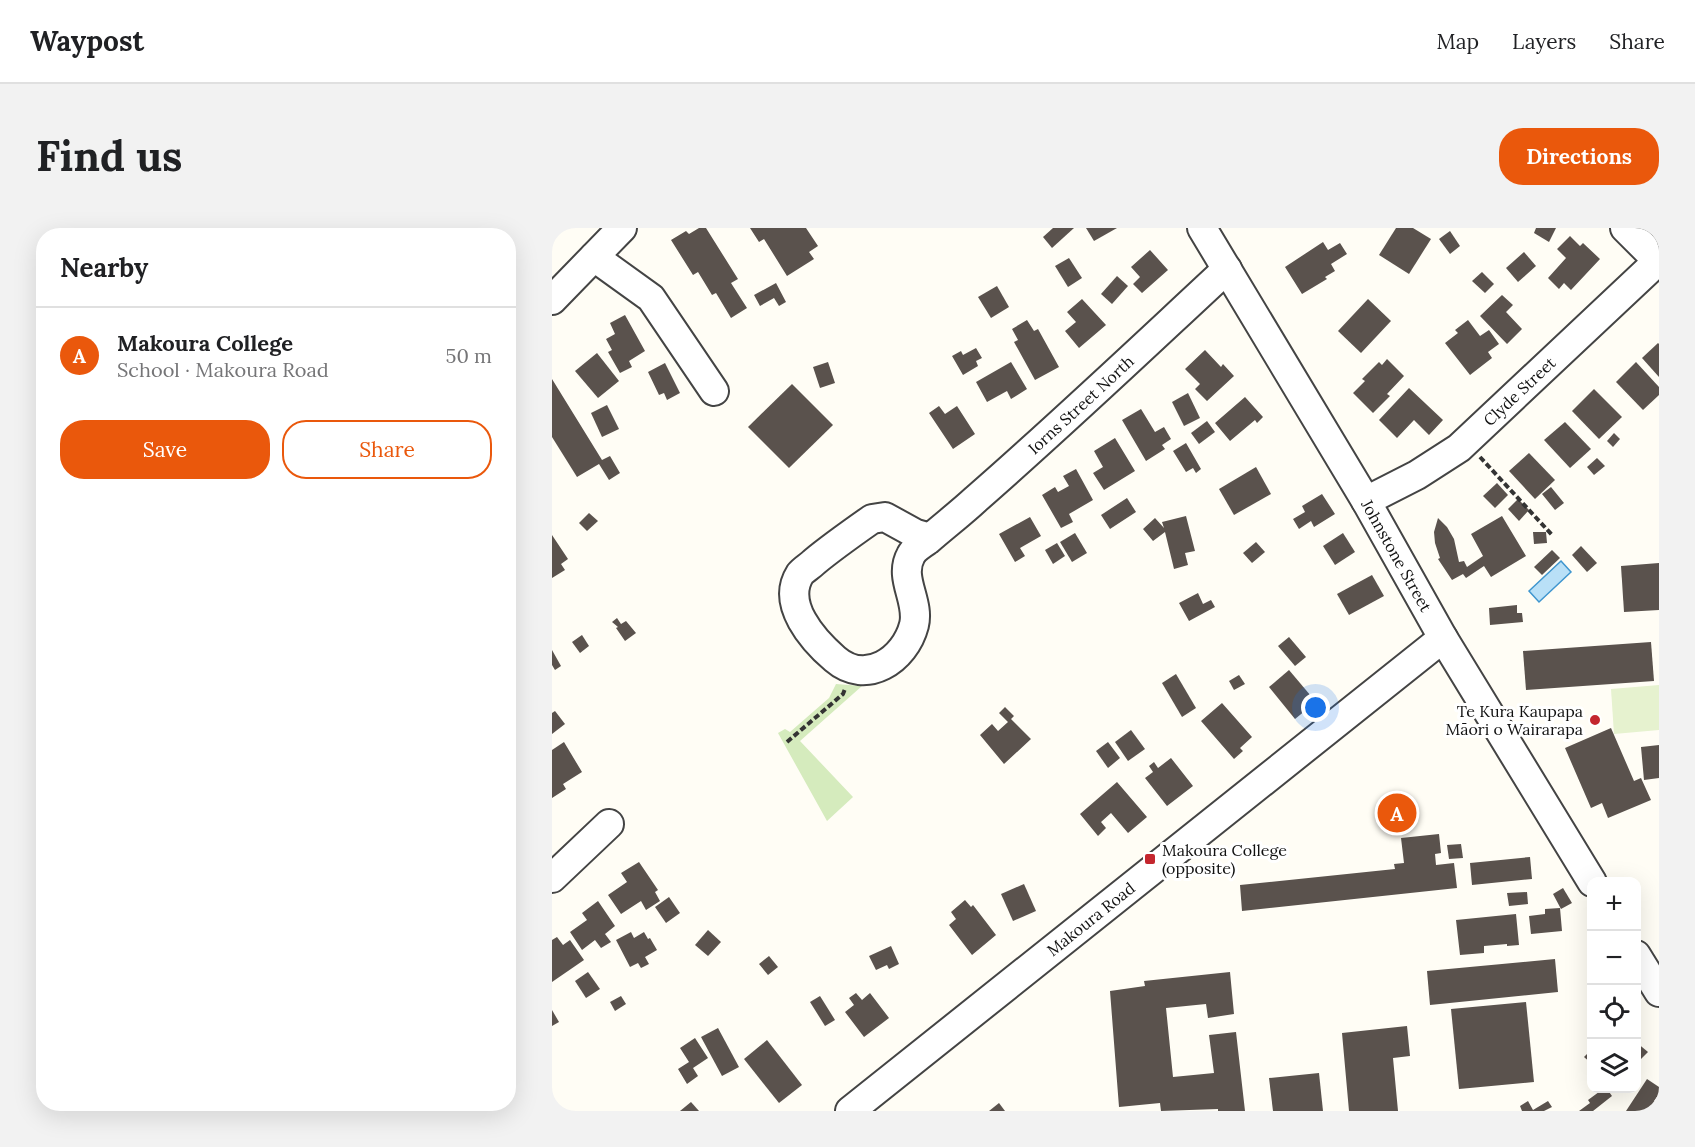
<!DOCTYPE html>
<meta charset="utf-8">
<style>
body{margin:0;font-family:Lora,serif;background:#f2f2f2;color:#202124}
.controls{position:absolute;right:18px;bottom:18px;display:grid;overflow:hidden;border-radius:12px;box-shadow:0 6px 24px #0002}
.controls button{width:54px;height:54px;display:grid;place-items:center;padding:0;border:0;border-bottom:2px solid #e0e0e0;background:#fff;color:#202124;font:30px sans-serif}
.you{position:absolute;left:764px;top:480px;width:21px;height:21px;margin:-15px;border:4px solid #fff;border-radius:50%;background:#1a73e8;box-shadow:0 0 0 9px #1a73e833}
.badge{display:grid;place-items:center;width:39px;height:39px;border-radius:50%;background:#ea580c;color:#fff;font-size:20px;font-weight:700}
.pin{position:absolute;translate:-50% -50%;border:3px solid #fff;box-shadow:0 2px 6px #0006}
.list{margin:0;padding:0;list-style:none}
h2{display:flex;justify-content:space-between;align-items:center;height:78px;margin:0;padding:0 24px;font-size:26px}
h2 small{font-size:20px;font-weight:400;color:#757577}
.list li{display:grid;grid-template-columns:39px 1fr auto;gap:18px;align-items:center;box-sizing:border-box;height:96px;padding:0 24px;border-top:2px solid #e0e0e0}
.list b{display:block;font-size:22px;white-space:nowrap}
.list p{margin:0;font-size:20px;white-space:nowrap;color:#757577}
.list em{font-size:20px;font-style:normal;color:#757577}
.actions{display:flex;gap:12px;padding:18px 24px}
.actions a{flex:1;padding:14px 0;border:2px solid #ea580c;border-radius:24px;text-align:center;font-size:21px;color:#ea580c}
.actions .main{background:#ea580c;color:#fff}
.icon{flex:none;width:33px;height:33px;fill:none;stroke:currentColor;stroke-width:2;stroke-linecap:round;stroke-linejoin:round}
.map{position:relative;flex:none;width:1107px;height:883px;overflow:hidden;border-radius:24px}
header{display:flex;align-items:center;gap:36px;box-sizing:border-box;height:84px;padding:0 30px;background:#fff;border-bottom:2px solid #e0e0e0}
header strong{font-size:28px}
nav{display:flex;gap:33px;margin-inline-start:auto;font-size:21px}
.intro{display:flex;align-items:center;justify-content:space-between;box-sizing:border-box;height:144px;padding:0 36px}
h1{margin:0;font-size:42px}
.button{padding:15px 27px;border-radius:24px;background:#ea580c;color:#fff;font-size:21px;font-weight:700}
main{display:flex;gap:36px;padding:0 36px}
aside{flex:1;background:#fff;border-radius:24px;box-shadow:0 6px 24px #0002}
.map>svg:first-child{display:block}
</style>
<header>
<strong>Waypost</strong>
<nav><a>Map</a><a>Layers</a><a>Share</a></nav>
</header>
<div class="intro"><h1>Find us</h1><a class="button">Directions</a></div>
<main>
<aside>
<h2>Nearby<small></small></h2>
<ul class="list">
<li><span class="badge">A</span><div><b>Makoura College</b><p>School · Makoura Road</p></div><em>50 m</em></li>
</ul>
<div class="actions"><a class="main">Save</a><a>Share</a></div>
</aside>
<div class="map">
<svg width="1107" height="883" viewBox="0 0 1107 883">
<rect width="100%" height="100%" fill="#fffdf5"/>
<!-- green -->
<polygon fill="#d5ebbd" points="284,456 310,458 248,513 301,569 275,593 226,505 233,501 238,504 277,470"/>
<!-- pitch -->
<polygon fill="#e6f2cf" points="1107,457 1107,502 1062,506 1059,461"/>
<!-- water -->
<polygon fill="#b9e0f7" stroke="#3f96cf" stroke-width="1.5" points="1009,333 1019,344 987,374 977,363"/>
<!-- building -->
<g fill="#5a524d">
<polygon points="147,0 154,0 186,51 179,55 195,80 179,90 164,65 160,67 146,44 141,47 119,12 134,3 137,6"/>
<polygon points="198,0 254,0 266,18 257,24 262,31 235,48 212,11 207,14"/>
<polygon points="501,0 522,0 500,20 491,9"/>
<polygon points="534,0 565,0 542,13"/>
<polygon points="844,0 861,0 879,11 857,46 827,27"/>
<polygon points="984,0 1004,0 997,14 982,5"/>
<polygon points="898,3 908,18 898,26 887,11"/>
<polygon points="1018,8 1028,18 1031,15 1048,31 1019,62 1012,55 1007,61 996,50 1014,30 1005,21"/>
<polygon points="771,14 776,22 788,15 795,26 779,36 783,43 773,49 775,51 750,66 733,39"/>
<polygon points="598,22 616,42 590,65 581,56 588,49 579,39"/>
<polygon points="972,24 984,38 966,54 954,40"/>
<polygon points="517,30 530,50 516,59 503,38"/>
<polygon points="930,44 942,56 933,65 920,53"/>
<polygon points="565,48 576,58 560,76 549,66"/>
<polygon points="224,55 234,74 227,78 222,70 208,78 202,67"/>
<polygon points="445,58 457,79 439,90 426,69"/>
<polygon points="950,67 961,77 954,84 970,101 955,116 928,88"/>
<polygon points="530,71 554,97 527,120 513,103 524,94 515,84"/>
<polygon points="816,71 839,93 809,125 786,103"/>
<polygon points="73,87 93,123 77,133 80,139 68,145 56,124 60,122 54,111 63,106 58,95"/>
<polygon points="475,92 482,103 486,101 507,139 483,152 462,114 466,112 460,101"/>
<polygon points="916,92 928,108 937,102 947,116 936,124 940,130 918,147 893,115 906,105 903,102"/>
<polygon points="1106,115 1107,116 1107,149 1090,130"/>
<polygon points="424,120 430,130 424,133 426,138 411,147 400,128 409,123 411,127"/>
<polygon points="653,122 669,139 671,136 682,148 655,173 643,161 648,156 633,141"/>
<polygon points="45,125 67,153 46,170 23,143"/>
<polygon points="835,131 852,148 835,166 838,168 821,185 801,165 813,153 810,151 827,134 830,137"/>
<polygon points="276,134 283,155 268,160 261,139"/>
<polygon points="459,134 475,161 459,171 455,163 435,174 424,154"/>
<polygon points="1084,134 1107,159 1107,167 1091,182 1064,154"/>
<polygon points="113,135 128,165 115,172 112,165 107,167 96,144"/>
<polygon points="0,151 50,232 58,228 68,245 57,252 47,236 25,249 0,209"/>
<polygon points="240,156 281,197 237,240 196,199"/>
<polygon points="857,160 891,192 877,207 862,192 845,210 827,192"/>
<polygon points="1042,161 1070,189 1047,211 1020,183"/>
<polygon points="636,165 648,190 632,198 620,174"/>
<polygon points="693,169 711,189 705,195 703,192 678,213 663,195"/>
<polygon points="55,177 67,201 50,209 39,185"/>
<polygon points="387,178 393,186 405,178 423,206 401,221 377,185"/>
<polygon points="589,181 603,204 612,199 619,211 610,217 613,221 594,233 570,192"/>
<polygon points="655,193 663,204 647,216 639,205"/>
<polygon points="1013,194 1039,221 1018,240 992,212"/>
<polygon points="1062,205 1068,211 1061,219 1055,213"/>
<polygon points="563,210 583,243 552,262 541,245 551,239 542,223"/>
<polygon points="634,215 649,241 644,245 641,240 634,244 621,223"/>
<polygon points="977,225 1003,252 983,271 957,243"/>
<polygon points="1045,230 1053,238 1042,247 1035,239"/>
<polygon points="704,239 719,266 682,287 667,261"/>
<polygon points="524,241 541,272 517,286 521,294 509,300 490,267 503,259 506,264 517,258 511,248"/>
<polygon points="945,255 956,267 943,280 931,268"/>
<polygon points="999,259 1012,275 1003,282 990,266"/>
<polygon points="770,266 783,286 762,299 759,293 747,301 741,291 753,284 750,278"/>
<polygon points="575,270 584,284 558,301 549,287"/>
<polygon points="966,271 977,282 967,293 956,281"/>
<polygon points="37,285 46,293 35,303 27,295"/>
<polygon points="634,288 643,323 633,325 636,337 622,341 613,304 601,313 591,301 603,290 612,300 610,294"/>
<polygon points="950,288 974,328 939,349 932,338 914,350 911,346 900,352 886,331 888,330 883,315 882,304 886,290 895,299 902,311 907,334 912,333 915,339 931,328 919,306"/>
<polygon points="478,289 489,308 468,320 473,328 463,334 447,306"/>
<polygon points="981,304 994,304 995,315 982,316"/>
<polygon points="523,305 535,325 520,334 508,314"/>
<polygon points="791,305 803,324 783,337 771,318"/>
<polygon points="0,307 16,331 9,336 13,342 0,350"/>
<polygon points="704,314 713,324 700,335 691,325"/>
<polygon points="505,315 513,328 501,336 493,322"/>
<polygon points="1029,318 1045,335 1035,344 1020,327"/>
<polygon points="1000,322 1008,330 990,347 982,339"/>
<polygon points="1107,335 1107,382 1072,384 1069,338"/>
<polygon points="820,347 832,368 797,387 785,366"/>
<polygon points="646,365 651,376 659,372 663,379 637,393 627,375"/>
<polygon points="965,377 965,385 970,385 971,394 938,397 937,380"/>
<polygon points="65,390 69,396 74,393 84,405 73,413 64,400 66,399 60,394"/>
<polygon points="30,407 37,418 28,425 20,414"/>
<polygon points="737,409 754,429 743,438 726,418"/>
<polygon points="1099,414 1102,453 974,462 971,423"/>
<polygon points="0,422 9,438 3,442 0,437"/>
<polygon points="737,442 764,474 743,491 717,459"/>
<polygon points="624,446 644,480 630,489 610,455"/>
<polygon points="687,447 693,456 682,462 677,453"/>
<polygon points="670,475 700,509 688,520 691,523 682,531 649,493"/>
<polygon points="453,479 462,488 459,491 479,511 452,536 428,507 440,496 446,503 456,494 447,485"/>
<polygon points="3,483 13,496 0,506 0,485"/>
<polygon points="1059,500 1082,553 1089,550 1099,572 1056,590 1050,575 1039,580 1013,520"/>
<polygon points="579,502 593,521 576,533 563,514"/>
<polygon points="12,514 30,544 11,556 14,561 0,570 0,522"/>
<polygon points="556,514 568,530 556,540 544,523"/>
<polygon points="1107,517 1107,550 1092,552 1089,519"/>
<polygon points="619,530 641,558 615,578 593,550 601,544 597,538 602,534 606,540"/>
<polygon points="565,554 595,589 576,605 559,585 549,594 554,600 546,608 528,586"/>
<polygon points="887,606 889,625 883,626 884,637 902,635 905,660 690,683 688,657 843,641 842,636 852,635 849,610"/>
<polygon points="909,616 911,630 897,631 895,617"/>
<polygon points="978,629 980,651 920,657 918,635"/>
<polygon points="87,634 106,662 103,664 108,673 94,682 89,673 69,686 56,667 75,654 69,645"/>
<polygon points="472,656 484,683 461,693 449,666"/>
<polygon points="1011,660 1020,675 1009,681 1001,666"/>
<polygon points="975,664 976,676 957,678 955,665"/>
<polygon points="117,669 128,685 114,695 103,679"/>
<polygon points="413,672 419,679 421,677 444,707 420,727 397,697 404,691 399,684"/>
<polygon points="46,673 63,698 53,706 59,714 49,720 43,712 30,722 18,704 35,692 30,685"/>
<polygon points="1008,680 1010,703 979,706 977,688 993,686 993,681"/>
<polygon points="964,686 967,717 955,718 955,716 932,718 932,725 908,727 904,692"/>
<polygon points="156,702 169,714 156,728 143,717"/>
<polygon points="79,704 82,710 92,704 96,711 98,710 105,722 93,729 97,736 89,740 86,735 78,739 64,712"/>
<polygon points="5,709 11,717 18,712 32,732 0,754 0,712"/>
<polygon points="339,718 347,736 337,741 335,737 324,742 317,728"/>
<polygon points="217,728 226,739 216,747 207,736"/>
<polygon points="1003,731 1006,764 878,777 875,743"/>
<polygon points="36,744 48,761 34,770 23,753"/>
<polygon points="678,744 682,786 656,790 654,776 614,780 621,849 662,845 657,807 684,804 693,883 666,883 666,881 609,883 608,875 567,879 558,763 593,758 592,753"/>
<polygon points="304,765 310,772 318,765 337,790 312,809 293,784 302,777 297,770"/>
<polygon points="69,768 74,776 63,783 58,774"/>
<polygon points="268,768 283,792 273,798 258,774"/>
<polygon points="974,774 982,854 907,861 899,781"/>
<polygon points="0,782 7,794 0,798"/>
<polygon points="855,798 858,828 841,830 846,883 797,883 790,805"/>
<polygon points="166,800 187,839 170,848 149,809"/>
<polygon points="143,810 156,830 141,840 146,848 135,856 126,841 137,834 128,820"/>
<polygon points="215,812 250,857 227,875 192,831"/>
<polygon points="1084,814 1096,824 1084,836"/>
<polygon points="1040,821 1040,836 1032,829"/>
<polygon points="767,845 771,883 721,883 717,850"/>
<polygon points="1095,851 1107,859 1107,866 1102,873 1107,876 1107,883 1074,883"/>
<polygon points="1051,861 1055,861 1060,868 1041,883 1027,883 1038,875 1036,872"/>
<polygon points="976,873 981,882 996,873 1000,879 992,883 970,883 968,878"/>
<polygon points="139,874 147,883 128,883"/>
<polygon points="447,875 453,883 437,883"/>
</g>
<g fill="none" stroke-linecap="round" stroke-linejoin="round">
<!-- minor casing -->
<g stroke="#444" stroke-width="32">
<g id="minor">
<path id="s1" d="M650,0l164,273 77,137 149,244"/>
<polyline points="1073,0 1106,33"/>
<polyline points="42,29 99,70 162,163"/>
<polyline points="0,72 70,0"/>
<path id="s2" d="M814,273l51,-26 42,-27 200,-188"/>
<path id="s3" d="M378,310l-14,-4 -31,-17 -13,2c-20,14 -40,28 -58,43 -4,4 -11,8 -14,12 -19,30 13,66 35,85 31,27 70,1 79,-34 6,-24 -16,-47 -3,-70 3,-6 11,-11 17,-15 16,-14 33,-27 48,-41 86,-75 168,-153 251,-230"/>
<polyline points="0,650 57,596"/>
<polyline points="1084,727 1107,764"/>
<path id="s4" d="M298,883l593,-473"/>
</g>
</g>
<!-- path -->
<g stroke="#333" stroke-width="4" stroke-dasharray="6 3" stroke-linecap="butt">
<polyline points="928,229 1001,308"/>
<polyline points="235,514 291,466 293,461"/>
</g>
<!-- minor -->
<use href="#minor" stroke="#fff" stroke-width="28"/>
</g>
<!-- markers -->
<g fill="#c4262e" stroke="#fff" stroke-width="2">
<circle cx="1043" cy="492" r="6"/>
<rect x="592" y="625" width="12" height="12" rx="3"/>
</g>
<g text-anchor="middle" stroke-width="6" stroke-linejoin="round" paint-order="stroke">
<!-- street labels -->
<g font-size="16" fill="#111" stroke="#fff">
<text dy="6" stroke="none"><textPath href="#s2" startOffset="190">Clyde Street</textPath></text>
<text dy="6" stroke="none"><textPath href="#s3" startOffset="656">Iorns Street North</textPath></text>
<text dy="6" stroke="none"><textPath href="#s1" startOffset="381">Johnstone Street</textPath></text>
<text dy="6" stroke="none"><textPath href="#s4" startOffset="308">Makoura Road</textPath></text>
</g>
<!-- poi labels -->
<g font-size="16" fill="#111" stroke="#fff" text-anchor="end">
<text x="1031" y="489">Te Kura Kaupapa<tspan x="1031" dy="18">Māori o Wairarapa</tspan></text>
<text x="610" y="628" text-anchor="start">Makoura College<tspan x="610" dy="18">(opposite)</tspan></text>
</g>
</g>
</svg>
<div class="controls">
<button>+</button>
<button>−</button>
<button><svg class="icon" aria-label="locate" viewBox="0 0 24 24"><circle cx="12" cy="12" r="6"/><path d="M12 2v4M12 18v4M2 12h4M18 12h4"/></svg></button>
<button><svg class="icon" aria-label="layers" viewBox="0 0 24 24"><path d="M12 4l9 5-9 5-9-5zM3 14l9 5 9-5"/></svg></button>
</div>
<div class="you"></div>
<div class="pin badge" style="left:845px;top:585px">A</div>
</div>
</main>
